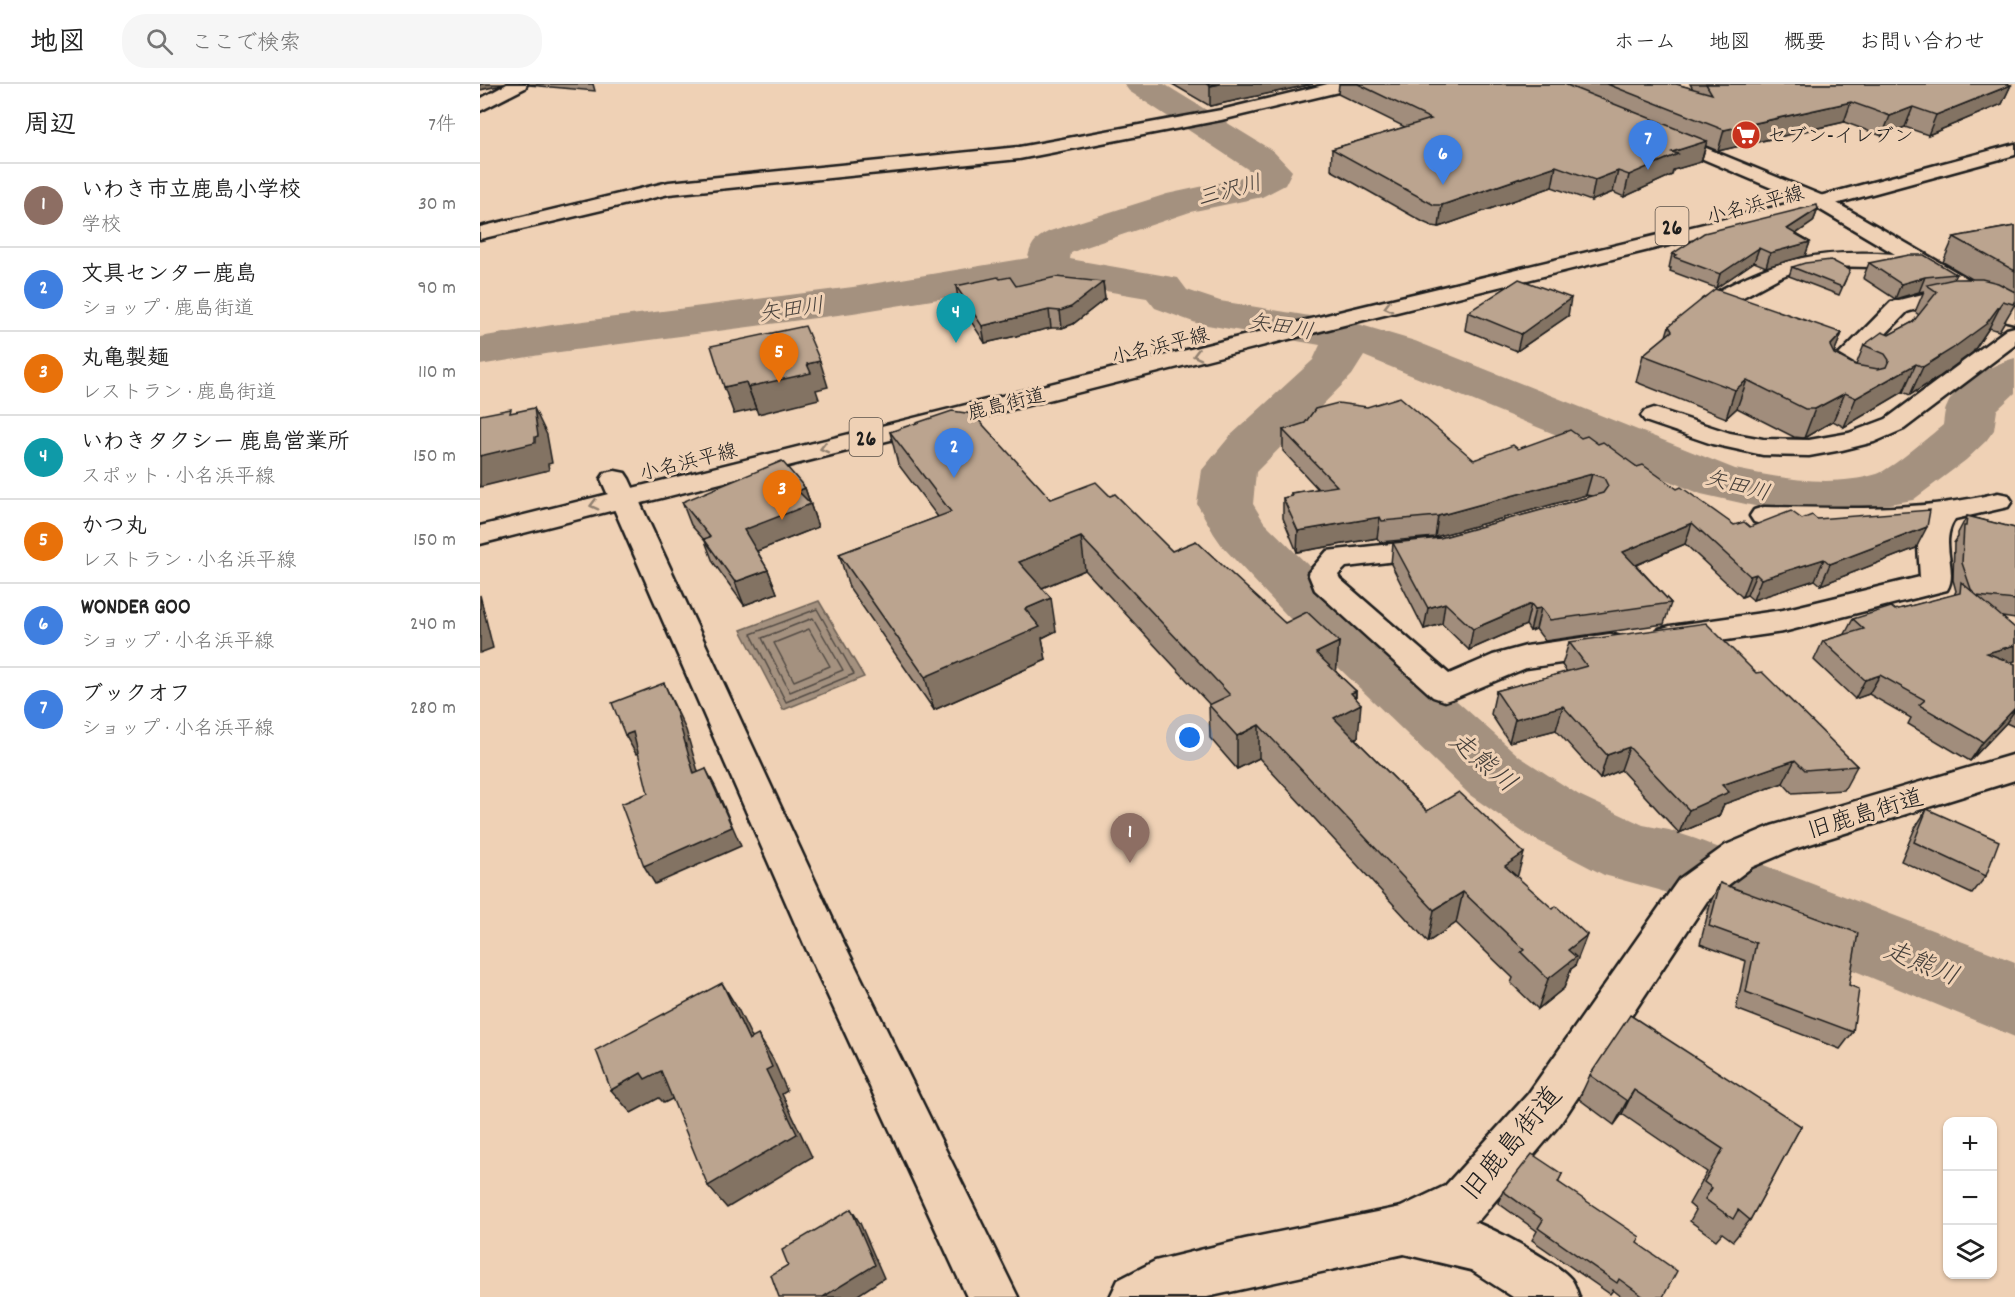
<!DOCTYPE html>
<html lang="ja">
<meta charset="utf-8">
<style>
body{margin:0;font-family:Dekko,"Klee One",sans-serif;background:#f6f6f6;color:#222}
.controls{position:absolute;right:18px;bottom:18px;display:grid;overflow:hidden;border-radius:12px;box-shadow:0 2px 4px #0004}
.controls button{width:54px;height:54px;display:grid;place-items:center;padding:0;border:0;border-bottom:2px solid #e0e0e0;background:#fff;color:#222;font:30px sans-serif}
.you{position:absolute;left:710px;top:654px;width:21px;height:21px;margin:-15px;border:4px solid #fff;border-radius:50%;background:#1a73e8;box-shadow:0 0 0 9px #1a73e833}
.badge{display:grid;place-items:center;width:39px;height:39px;border-radius:50%;background:#ea580c;color:#fff;font-size:20px;font-weight:700}
.pin{position:absolute;translate:-50% -50px;filter:drop-shadow(0 2px 3px #0008)}
.pin::after{content:'';position:absolute;top:32px;width:21px;height:18px;background:inherit;clip-path:polygon(0 0,100% 0,50% 100%)}
.list{margin:0;padding:0;list-style:none}
h2{display:flex;justify-content:space-between;align-items:center;height:78px;margin:0;padding:0 24px;font-size:26px}
h2 small{font-size:20px;font-weight:400;color:#767676}
.list li{display:grid;grid-template-columns:39px 1fr auto;gap:18px;align-items:center;box-sizing:border-box;height:84px;padding:0 24px;border-top:2px solid #e0e0e0}
.list b{display:block;font-size:22px;white-space:nowrap}
.list p{margin:0;font-size:20px;white-space:nowrap;color:#767676}
.list em{font-size:20px;font-style:normal;color:#767676}
.icon{flex:none;width:33px;height:33px;fill:none;stroke:currentColor;stroke-width:2;stroke-linecap:round;stroke-linejoin:round}
.map{position:relative;flex:none;width:1535px;height:1213px;overflow:hidden}
header{display:flex;align-items:center;gap:36px;box-sizing:border-box;height:84px;padding:0 30px;background:#fff;border-bottom:2px solid #e0e0e0}
header strong{font-size:28px}
nav{display:flex;gap:33px;margin-inline-start:auto;font-size:21px}
.search{width:420px;height:54px;background:#f6f6f6;display:flex;align-items:center;gap:15px;box-sizing:border-box;padding:0 21px;border-radius:24px;color:#767676;font-size:22px}
main{display:flex}
aside{flex:1;background:#fff}
.map>svg:first-child{display:block}
</style>
<header>
<strong>地図</strong>
<div class="search"><svg class="icon" aria-label="search" viewBox="0 0 24 24"><circle cx="10" cy="10" r="6"/><path d="M15 15l6 6"/></svg>ここで検索</div>
<nav><a>ホーム</a><a>地図</a><a>概要</a><a>お問い合わせ</a></nav>
</header>
<main>
<aside>
<h2>周辺<small>7件</small></h2>
<ul class="list">
<li><span class="badge" style="background:#8d6e63">1</span><div><b>いわき市立鹿島小学校</b><p>学校</p></div><em>30 m</em></li>
<li><span class="badge" style="background:#3f7fe0">2</span><div><b>文具センター鹿島</b><p>ショップ · 鹿島街道</p></div><em>90 m</em></li>
<li><span class="badge" style="background:#e8710a">3</span><div><b>丸亀製麺</b><p>レストラン · 鹿島街道</p></div><em>110 m</em></li>
<li><span class="badge" style="background:#0f9aa8">4</span><div><b>いわきタクシー 鹿島営業所</b><p>スポット · 小名浜平線</p></div><em>150 m</em></li>
<li><span class="badge" style="background:#e8710a">5</span><div><b>かつ丸</b><p>レストラン · 小名浜平線</p></div><em>150 m</em></li>
<li><span class="badge" style="background:#3f7fe0">6</span><div><b>WONDER GOO</b><p>ショップ · 小名浜平線</p></div><em>240 m</em></li>
<li><span class="badge" style="background:#3f7fe0">7</span><div><b>ブックオフ</b><p>ショップ · 小名浜平線</p></div><em>280 m</em></li>
</ul>
</aside>
<div class="map">
<svg width="1535" height="1213" viewBox="0 0 1535 1213">
<rect width="100%" height="100%" fill="#efd1b5"/>
<filter id="ink" filterUnits="userSpaceOnUse"><feTurbulence type="fractalNoise" baseFrequency=".0167" numOctaves="2"/><feDisplacementMap in="SourceGraphic" scale="12" xChannelSelector="R" yChannelSelector="G"/><feConvolveMatrix kernelMatrix="1 2 1 2 8 2 1 2 1" color-interpolation-filters="sRGB"/></filter>
<g filter="url(#ink)">
<!-- water -->
<polygon fill="#a4917f" stroke="#6e6257" stroke-width="1.5" points="339,517 384,593 303,626 261,546"/>
<g fill="none" stroke-linecap="round" stroke-linejoin="round">
<!-- shore -->
<g stroke="#524b44" stroke-width="1.5">
<polygon points="337,525 374,590 306,618 271,550"/>
<polygon points="333,534 363,586 310,608 282,554"/>
<polygon points="329,545 350,582 314,597 294,559"/>
</g>
<!-- river -->
<path fill="#a4917f" fill-rule="evenodd" d="M644,0h40l109,67 19,20 -7,14 -23,12 -72,15 -110,37 -9,4 -1,6 108,19 9,12 33,11 138,23 57,17 320,128c46,9 95,19 142,5 13,-4 54,-39 66,-49 1,-6 1,-14 4,-19 9,-23 46,-42 68,-48v35l-18,17 -3,20 -8,11 -20,19 -53,40 -89,15 -43,-3 -80,-18 -337,-138 -12,19 -96,97 -3,32 11,18 88,86 168,149 59,38 64,30 26,5 27,9 319,123v75l-356,-147 -55,-15 -77,-40 -57,-40 -162,-157 -85,-91 -9,-13 -17,-30 5,-34 28,-34 83,-76 7,-15 -124,-22 -41,-15 -8,-10 -100,-17 -194,32 -301,40 -72,12v-28l72,-12 301,-38 175,-29c3,-15 8,-20 22,-27l117,-37 70,-15 15,-7 -123,-81z"/>
<!-- street casing -->
<g stroke="#1c1c1c" stroke-width="5">
<g id="street">
<polygon points="848,0 877,0 875,4 741,36 539,75 189,110 0,155 0,143 189,98 539,63 741,26"/>
<path d="M1182,46l166,68 187,108v17l-8,-2 -35,-21c-14,8 -46,5 -65,12l-59,61 17,8 3,5 -3,5c-14,4 -36,-4 -44,-16l3,-5 67,-68 32,-8 33,-3 -38,-23 -93,-2 -24,3 -21,8 -61,33 -8,2 -8,-2 -3,-5 3,-5c69,-41 111,-51 192,-46l-81,-48 -158,-67 -3,-4 3,-4z"/>
<polygon points="1535,243 1535,261 1424,345 1394,358 1362,366 1329,372 1283,371 1232,360 1165,337 1161,332 1165,327 1174,324 1250,349 1283,355 1329,356 1369,349 1406,335 1527,245"/>
<polygon points="135,387 145,389 149,395 361,853 538,1213 487,1213 324,860 121,395 125,389"/>
<path d="M1518,409l10,2 4,6 -4,6 -53,12c-17,24 4,52 -8,71l-164,42 -113,16 -11,-3 -5,-8 5,-8 11,-3 113,-16 137,-33 -2,-31 5,-23 -41,3 -118,-1 -10,-3 -4,-6 4,-6 10,-3c79,1 157,5 234,-14z"/>
<polygon points="957,455 967,457 972,464 967,471 866,483 858,491 860,495 969,590 1013,571 1046,562 1130,550 1141,553 1146,561 1141,569 1130,572 1046,584 977,613 965,617 953,613 835,506 828,489 847,467"/>
<path d="M1535,670v26l-221,69 -42,18 -45,34 -147,223 -81,96 -6,2c19,5 86,42 98,57 4,5 6,13 8,18h-66l-42,-27 -67,-16 -197,43h-97l8,-17 37,-19 90,-22 156,-32 44,-21 83,-92 151,-215 47,-34 45,-19z"/>
</g>
</g>
<!-- primary casing -->
<g stroke="#1c1c1c" stroke-width="5">
<g id="primary">
<polygon points="27,0 47,0 45,4 0,27 0,15"/>
<polygon points="1535,60 1535,71 1348,122 876,238 0,460 0,442 871,225 1336,113"/>
</g>
</g>
<!-- street -->
<use href="#street" fill="#efd1b5" fill-rule="evenodd"/>
<!-- primary -->
<use href="#primary" fill="#efd1b5" fill-rule="evenodd"/>
</g>
<!-- wall -->
<g fill="#a18d7b" stroke="#1c1c1c" stroke-width="1.5">
<polygon points="48,0 113,0 115,7 49,1"/>
<polygon points="692,0 833,0 730,22"/>
<polygon points="859,0 1196,0 1213,5 1210,0 1528,0 1531,1 1522,20 1448,51 1425,43 1402,52 1364,38 1238,67 1226,62 1221,78 1193,86 1192,91 1144,113 1133,108 1111,117 1072,103 959,143 952,142 943,138 851,86 852,65 925,43 858,10"/>
<polygon points="1338,125 1333,138 1316,150 1330,158 1325,172 1286,183 1274,178 1236,204 1190,187 1191,184 1189,184 1192,170"/>
<polygon points="1535,142 1535,220 1519,247 1509,244 1493,268 1459,293 1430,311 1423,308 1364,343 1353,337 1324,354 1314,353 1257,324 1246,334 1156,298 1163,271 1186,252 1189,242 1362,249 1354,268 1376,281 1384,261 1409,251 1433,238 1439,231 1435,228 1444,207 1439,208 1415,215 1383,194 1389,179 1476,190 1473,196 1492,195 1463,178 1474,153"/>
<polygon points="1312,183 1366,195 1359,211 1309,192"/>
<polygon points="520,195 536,202 623,198 625,215 593,240 582,244 571,244 505,259 479,219 476,202"/>
<polygon points="988,228 1088,232 1037,267 985,246"/>
<polygon points="803,346 994,376 1038,365 1101,354 1118,360 1157,383 1197,405 1254,441 1270,443 1322,435 1337,435 1436,464 1341,501 1335,496 1273,516 1267,511 1262,513 1205,460 1156,481 1191,519 1184,540 1065,557 1056,545 1050,547 1046,541 989,566 962,540 944,545 911,480 913,459 960,454 1112,412 1106,411 955,453 900,458 897,454 817,468 803,434 803,414 811,412 811,409 838,405 803,367"/>
<polygon points="410,348 571,415 630,412 692,467 805,539 859,558 856,588 876,607 876,614 878,653 875,655 947,727 1037,793 1095,882 1091,885 1084,904 1058,925 1031,899 1033,894 976,839 948,858 779,674 757,685 730,654 729,621 730,621 605,486 562,504 576,547 562,554 566,576 454,626 369,503 359,470 458,433 418,380"/>
<polygon points="325,404 338,443 277,467 288,486 297,509 264,521 233,478 225,457 211,441 202,418"/>
<polygon points="1487,432 1535,444 1535,535 1522,533 1535,544 1535,577 1530,578 1535,580 1535,643 1526,639 1490,677 1428,640 1431,634 1389,610 1375,615 1334,576 1343,557 1365,550 1373,535 1415,526 1474,511 1476,507 1473,496 1474,459 1478,453 1478,449"/>
<polygon points="1089,558 1276,589 1377,682 1364,706 1312,709 1303,699 1244,720 1239,732 1199,749 1141,686 1120,695 1076,646 1029,658 1011,630 1016,607 1087,588 1082,581"/>
<polygon points="1447,725 1506,792 1492,810 1421,777 1435,744"/>
<polygon points="1240,799 1369,901 1373,948 1360,965 1256,925 1266,877 1220,860 1231,817"/>
<polygon points="1110,991 1321,1042 1270,1136 1253,1157 1242,1149 1236,1156 1210,1137 1216,1126 1209,1120 1227,1088 1142,1030 1134,1041 1099,1015"/>
<polygon points="1082,1090 1078,1098 1157,1159 1183,1213 1142,1213 1133,1206 1130,1210 1052,1156 1057,1147 1018,1119 1023,1107"/>
</g>
<!-- shaded-wall -->
<g fill="#837364" stroke="#1c1c1c" stroke-width="1.5">
<polygon points="0,0 23,0 18,2 0,6"/>
<polygon points="740,0 833,0 730,22 730,2"/>
<polygon points="1531,1 1522,20 1448,51 1456,31"/>
<polygon points="1371,18 1364,38 1238,67 1244,46"/>
<polygon points="1433,23 1425,43 1402,52 1410,32"/>
<polygon points="1227,57 1221,78 1193,86 1192,91 1144,113 1149,91 1192,68"/>
<polygon points="1076,82 1072,103 959,143 962,121"/>
<polygon points="1138,87 1133,108 1111,117 1115,96"/>
<polygon points="1338,125 1333,138 1302,159 1307,145"/>
<polygon points="1330,158 1325,172 1286,183 1290,169"/>
<polygon points="1279,164 1274,178 1236,204 1240,190"/>
<polygon points="1445,193 1439,208 1415,215 1421,200"/>
<polygon points="623,198 625,215 593,240 582,244 580,227"/>
<polygon points="1091,214 1088,232 1037,267 1041,250"/>
<polygon points="1523,217 1509,244 1493,268 1459,293 1430,311 1443,283"/>
<polygon points="569,226 571,244 505,259 502,242"/>
<polygon points="1362,249 1351,276 1350,262"/>
<polygon points="340,277 348,303 336,306 339,315 278,330 268,303 327,280"/>
<polygon points="1436,280 1423,308 1364,343 1376,314"/>
<polygon points="1267,296 1257,324 1246,334 1255,306"/>
<polygon points="266,298 276,325 254,330 244,303"/>
<polygon points="1365,309 1353,337 1324,354 1335,325"/>
<polygon points="54,324 67,351 72,379 68,380 69,386 0,403 0,372"/>
<polygon points="1112,390 1106,411 955,453 958,432"/>
<polygon points="325,404 338,443 272,469 264,446 318,407"/>
<polygon points="900,433 897,454 817,468 818,447"/>
<polygon points="1212,439 1205,460 1137,489 1143,468"/>
<polygon points="1447,443 1436,464 1341,501 1350,480"/>
<polygon points="601,453 605,486 545,511 539,478"/>
<polygon points="1344,475 1335,496 1273,516 1281,495"/>
<polygon points="288,486 297,509 264,521 255,498"/>
<polygon points="1276,490 1267,511 1262,513 1270,492"/>
<polygon points="0,511 13,564 0,569"/>
<polygon points="571,514 576,547 562,554 566,576 454,626 445,593 545,525"/>
<polygon points="965,519 962,540 944,545 948,524"/>
<polygon points="1051,520 1046,541 989,566 993,545"/>
<polygon points="1061,524 1056,545 1050,547 1055,525"/>
<polygon points="859,558 856,591 836,569"/>
<polygon points="1535,561 1535,577 1495,588 1507,569"/>
<polygon points="1400,591 1389,610 1375,615 1385,596"/>
<polygon points="184,599 206,646 224,708 214,690"/>
<polygon points="876,607 875,623 881,620 878,653 851,666 854,634 871,609"/>
<polygon points="1083,622 1076,646 1029,658 1035,635"/>
<polygon points="1535,624 1535,626 1526,639 1490,677 1503,658"/>
<polygon points="779,641 779,674 757,685 757,652"/>
<polygon points="153,648 163,667 156,670 145,651"/>
<polygon points="1149,663 1141,686 1120,695 1127,671"/>
<polygon points="1315,676 1303,699 1244,720 1239,732 1199,749 1209,726 1242,701"/>
<polygon points="226,685 236,704 261,762 175,800 164,782"/>
<polygon points="1044,769 1035,801 1025,782"/>
<polygon points="983,808 976,839 948,858 954,826"/>
<polygon points="1107,851 1095,882 1091,885 1084,904 1058,925 1068,895 1088,866"/>
<polygon points="242,899 258,925 285,980 269,956"/>
<polygon points="278,951 293,975 307,1007 302,1010 332,1073 247,1124 228,1102 286,986"/>
<polygon points="181,987 200,1011 184,1019 179,1014 151,1029 131,1006 161,989"/>
<polygon points="1154,1006 1142,1030 1134,1041 1147,1017"/>
<polygon points="371,1125 380,1139 404,1194 375,1213 343,1213"/>
</g>
<!-- building -->
<g fill="#bba48f" stroke="#1c1c1c" stroke-width="1.5">
<polygon points="726,0 740,0 730,2"/>
<polygon points="878,0 1084,0 1227,57 1192,68 1198,70 1149,91 1138,87 1115,96 1076,82 962,121 954,121 852,65 951,35"/>
<polygon points="1127,0 1196,0 1232,10 1226,0 1528,0 1531,1 1456,31 1433,23 1410,32 1371,18 1244,46"/>
<polygon points="1337,121 1338,125 1307,145 1330,158 1290,169 1279,164 1240,190 1194,173 1197,171 1192,170 1224,149"/>
<polygon points="1535,142 1535,187 1474,153"/>
<polygon points="1429,171 1444,171 1476,190 1445,193 1421,200 1389,179"/>
<polygon points="1351,176 1370,186 1362,203 1312,183 1325,179"/>
<polygon points="518,193 520,195 530,193 536,202 576,193 623,198 591,223 580,227 569,226 502,242 476,202"/>
<polygon points="1039,195 1091,214 1041,250 988,228"/>
<polygon points="1474,195 1502,195 1518,199 1535,208 1535,216 1533,220 1523,217 1506,240 1472,265 1443,283 1436,280 1376,314 1365,309 1335,325 1325,325 1267,296 1255,306 1163,271 1192,247 1189,242 1235,205 1362,249 1350,262 1354,270 1375,281 1398,285 1406,283 1409,276 1405,270 1384,261 1402,248 1409,251 1433,238 1457,208 1447,201"/>
<polygon points="325,242 340,277 327,280 331,289 268,303 266,298 244,303 231,262"/>
<polygon points="920,313 994,376 1033,361 1038,365 1090,346 1101,354 1107,352 1118,360 1123,358 1157,383 1163,381 1197,405 1201,403 1254,441 1264,438 1270,443 1311,427 1322,435 1332,431 1337,435 1450,426 1447,443 1350,480 1344,475 1281,495 1276,490 1270,492 1212,439 1143,468 1191,519 1070,536 1061,524 1055,525 1051,520 993,545 965,519 948,524 913,459 960,454 1123,409 1128,402 1124,394 1112,390 958,432 902,437 900,433 818,447 803,414 812,412 811,409 857,402 803,346 825,339 835,325 858,319 887,323"/>
<polygon points="54,324 58,352 55,353 55,359 0,372 0,331 31,325 30,329"/>
<polygon points="472,327 493,330 571,415 616,398 630,412 635,410 692,467 716,457 805,539 827,528 859,558 836,569 876,607 871,609 881,620 854,634 947,727 979,708 1044,769 1025,782 1073,825 1076,822 1107,851 1088,866 1096,873 1068,895 1041,868 1044,866 983,808 954,826 779,641 757,652 729,621 750,611 601,453 539,478 571,514 545,525 560,543 445,593 359,470 471,428 410,348"/>
<polygon points="302,377 325,404 318,407 331,420 264,446 288,486 255,498 224,455 230,453 202,418"/>
<polygon points="1487,432 1535,444 1535,516 1497,512 1492,508 1482,479 1484,442 1486,442"/>
<polygon points="1481,498 1535,544 1535,561 1507,569 1535,580 1535,624 1503,658 1439,621 1445,616 1400,591 1385,596 1343,557 1384,545 1373,535 1411,523 1415,526 1480,509"/>
<polygon points="1226,539 1276,589 1282,588 1377,682 1325,686 1315,676 1242,701 1249,708 1209,726 1149,663 1127,671 1083,622 1035,635 1016,607 1107,582 1089,558"/>
<polygon points="184,599 196,627 214,690 226,685 252,743 164,782 141,720 168,709 153,648 145,651 132,619"/>
<polygon points="1447,725 1519,757 1506,792 1434,758"/>
<polygon points="1240,799 1378,849 1369,901 1379,905 1373,948 1266,908 1276,859 1229,842"/>
<polygon points="242,899 269,956 278,951 292,983 286,986 317,1050 228,1102 181,987 165,995 161,989 131,1006 116,966"/>
<polygon points="1150,931 1321,1042 1270,1136 1258,1126 1253,1135 1225,1115 1232,1104 1224,1098 1243,1065 1154,1006 1147,1017 1110,991"/>
<polygon points="1052,1070 1082,1090 1078,1098 1160,1153 1157,1159 1197,1187 1183,1213 1164,1213 1139,1195 1137,1199 1058,1144 1063,1136 1023,1107"/>
<polygon points="371,1125 395,1181 343,1213 299,1213 291,1191 308,1181 302,1166"/>
</g>
<!-- one-way arrows -->
<defs><path id="oneway-chevron" d="M-2-3.5L2.5 0L-2 3.5" fill="none" stroke-width="1.6" stroke-linecap="round" stroke-linejoin="round" transform="scale(1.5)"/></defs>
<g stroke="#908070">
<use href="#oneway-chevron" transform="translate(908 223) rotate(166)"/>
<use href="#oneway-chevron" transform="translate(717 271) rotate(166)"/>
<use href="#oneway-chevron" transform="translate(344 364) rotate(166)"/>
<use href="#oneway-chevron" transform="translate(114 421) rotate(165)"/>
</g>
</g>
<!-- icons -->
<defs>
<g id="supermarket-disc" transform="scale(1.5)"><circle r="9.5" fill="#c8321e" stroke="#efd1b5"/><path d="M-6-5.5h2.5l.6 2H6L4.5 2H-2.5L-4.4-4H-6ZM-1.5 3.2a1.3 1.3 0 1 0 .1 0ZM3 3.2a1.3 1.3 0 1 0 .1 0Z" fill="#fff"/></g>
</defs>
<g fill-rule="evenodd">
<use href="#supermarket-disc" x="1266" y="51"/>
</g>
<g text-anchor="middle" stroke-width="6" stroke-linejoin="round" paint-order="stroke">
<!-- far-poi labels -->
<g font-size="20" fill="#1c1c1c" stroke="#efd1b5" text-anchor="start">
<text x="1287" y="58">セブン-イレブン</text>
</g>
<!-- far-street labels -->
<g font-size="20" fill="#1c1c1c" stroke="#efd1b5">
<text transform="translate(1275 120) rotate(-15)" y="7">小名浜平線</text>
<text transform="translate(680 261) rotate(-14)" y="7">小名浜平線</text>
<text transform="translate(526 319) rotate(-14)" y="7">鹿島街道</text>
<text transform="translate(208 377) rotate(-14)" y="7">小名浜平線</text>
</g>
<!-- far-water labels -->
<g font-size="22" font-style="italic" fill="#453f3a" stroke="#efd1b5">
<text transform="translate(749 105) rotate(-15)" y="8">三沢川</text>
<text transform="translate(311 224) rotate(-8)" y="8">矢田川</text>
<text transform="translate(801 241) rotate(10)" y="8">矢田川</text>
<text transform="translate(1258 400) rotate(15)" y="8">矢田川</text>
</g>
<!-- shield labels -->
<g fill="#efd1b5" stroke="#5b524a" stroke-width="1.5">
<rect x="1175.5" y="123" width="33" height="38" rx="4.5"/>
<rect x="369.5" y="334" width="33" height="38" rx="4.5"/>
</g>
<g font-size="22" font-weight="bold" fill="#1c1c1c">
<text x="1192" y="150">26</text>
<text x="386" y="361">26</text>
</g>
<!-- street labels -->
<g font-size="24" fill="#1c1c1c" stroke="#efd1b5">
<text transform="translate(1385 729) rotate(-17)" y="8">旧鹿島街道</text>
</g>
<!-- water labels -->
<g font-size="26" font-style="italic" fill="#453f3a" stroke="#efd1b5">
<text transform="translate(1004 677) rotate(40)" y="9">走熊川</text>
<text transform="translate(1442 878) rotate(22)" y="9">走熊川</text>
</g>
<!-- near-street labels -->
<g font-size="28" fill="#1c1c1c" stroke="#efd1b5">
<text transform="translate(1030 1058) rotate(-50)" y="10">旧鹿島街道</text>
</g>
</g>
</svg>
<div class="controls">
<button>+</button>
<button>−</button>
<button><svg class="icon" aria-label="layers" viewBox="0 0 24 24"><path d="M12 4l9 5-9 5-9-5zM3 14l9 5 9-5"/></svg></button>
</div>
<div class="you"></div>
<div class="pin badge" style="left:650px;top:779px;background:#8d6e63">1</div>
<div class="pin badge" style="left:474px;top:394px;background:#3f7fe0">2</div>
<div class="pin badge" style="left:302px;top:436px;background:#e8710a">3</div>
<div class="pin badge" style="left:476px;top:259px;background:#0f9aa8">4</div>
<div class="pin badge" style="left:299px;top:299px;background:#e8710a">5</div>
<div class="pin badge" style="left:963px;top:101px;background:#3f7fe0">6</div>
<div class="pin badge" style="left:1168px;top:86px;background:#3f7fe0">7</div>
</div>
</main>
